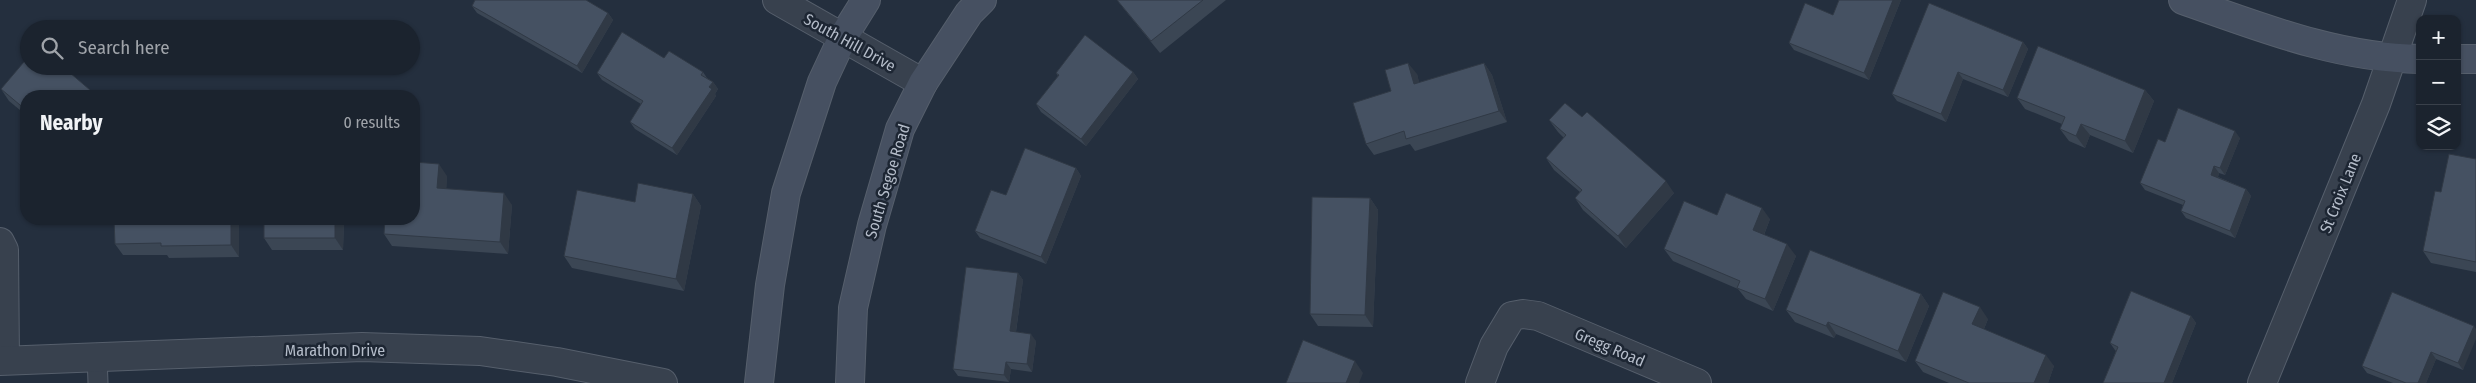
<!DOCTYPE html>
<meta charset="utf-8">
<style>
body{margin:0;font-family:"Fira Sans Condensed",sans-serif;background:#282f3a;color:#f1f3f6}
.controls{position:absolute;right:15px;top:15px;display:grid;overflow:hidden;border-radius:10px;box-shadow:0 1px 4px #0004}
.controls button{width:45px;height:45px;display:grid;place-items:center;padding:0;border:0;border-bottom:1px solid #39404a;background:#1b232e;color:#f1f3f6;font:25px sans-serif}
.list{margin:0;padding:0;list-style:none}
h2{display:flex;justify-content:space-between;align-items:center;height:65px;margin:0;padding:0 20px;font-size:21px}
h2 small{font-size:16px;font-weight:400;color:#a0a4aa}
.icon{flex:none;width:28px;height:28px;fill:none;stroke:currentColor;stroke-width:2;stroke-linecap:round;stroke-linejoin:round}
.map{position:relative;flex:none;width:2476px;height:383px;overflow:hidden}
.search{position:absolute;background:#1b232e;box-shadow:0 1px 4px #0004;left:20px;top:20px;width:400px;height:55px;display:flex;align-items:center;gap:12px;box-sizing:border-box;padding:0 18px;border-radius:28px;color:#a0a4aa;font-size:19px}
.panel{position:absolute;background:#1b232e;box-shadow:0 1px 4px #0004;left:20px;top:90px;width:400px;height:135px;border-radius:20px}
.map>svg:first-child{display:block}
</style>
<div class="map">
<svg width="2476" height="383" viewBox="0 0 2476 383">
<rect width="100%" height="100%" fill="#242f3e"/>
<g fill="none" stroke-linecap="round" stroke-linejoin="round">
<!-- lane casing -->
<g stroke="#565f6c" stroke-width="21">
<polyline id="lane" points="97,356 98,383"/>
</g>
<!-- street casing -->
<g stroke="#565f6c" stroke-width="30">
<g id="street">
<polyline points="777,0 923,83"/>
<polyline points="0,242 4,250 5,360"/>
<polyline points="0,361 362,347 480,351 557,362 663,383"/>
<polyline points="1480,383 1494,346 1512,316 1523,314 1538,316 1697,383"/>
<polyline points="2262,383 2376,104 2412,0"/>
</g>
</g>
<!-- secondary casing -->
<g stroke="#565f6c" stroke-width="30">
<g id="secondary">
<path d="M2183,0c77,27 154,58 237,59"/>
<polyline points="2457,59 2476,59"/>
<polyline points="759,383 770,285 786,193 822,82 843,37 866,0"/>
<polyline points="850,383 853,308 872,225 900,129 923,83 969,13 982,0"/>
</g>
</g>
<!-- lane -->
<use href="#lane" stroke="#38414e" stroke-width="19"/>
<!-- street -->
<use href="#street" stroke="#38414e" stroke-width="28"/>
<!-- secondary -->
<use href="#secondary" stroke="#465061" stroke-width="28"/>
</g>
<!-- wall -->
<g fill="#3b4654">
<polygon points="1117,0 1226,0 1160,53 1124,9"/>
<polygon points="1839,0 1901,0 1869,80 1794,50 1789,43 1833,15"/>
<polygon points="472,6 608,13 613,20 582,73 477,13"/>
<polygon points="2023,42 2028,49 2008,97 1963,79 1946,122 1897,101 1892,94"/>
<polygon points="664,58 703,72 707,78 713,82 718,89 715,94 716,96 677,155 635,129 630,122 641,104 602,80 597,73"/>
<polygon points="1484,63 1492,75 1507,122 1415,151 1410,144 1374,155 1366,144 1391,91 1417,74 1419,83"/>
<polygon points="1133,72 1138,79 1086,146 1041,112 1036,104 1058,76 1056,73"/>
<polygon points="1,89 26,96 26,115 9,101"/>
<polygon points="2145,90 2154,101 2133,153 2090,135 2085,148 2069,141 2060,129 2062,124 2025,109 2017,98"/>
<polygon points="1582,117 1674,193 1626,248 1583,210 1575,198 1580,192 1554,170 1546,158 1564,138 1558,132 1549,120"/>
<polygon points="2240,138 2225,175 2219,173 2218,177 2246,189 2251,196 2235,238 2186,218 2181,211 2183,205 2145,190 2140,183 2165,142"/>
<polygon points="2476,159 2476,272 2431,263 2423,251 2441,192"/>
<polygon points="1076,168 1081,176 1046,264 980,238 975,231 1006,195"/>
<polygon points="447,176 446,189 512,205 508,254 392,246 384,234"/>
<polygon points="693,194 701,206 684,291 572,268 564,256"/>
<polygon points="1370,198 1378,210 1373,327 1318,326 1310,314"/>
<polygon points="1717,215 1770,219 1764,235 1796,256 1773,311 1746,299 1738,289 1673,261 1664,249"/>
<polygon points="239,219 239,257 169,258 167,255 123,255 115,244"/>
<polygon points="264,219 347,219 344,222 343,250 272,250 264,238"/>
<polygon points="1018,273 1023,280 1016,332 1036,341 1032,372 1011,369 1009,382 958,376 953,369"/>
<polygon points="1921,294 1929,306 1906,362 1836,334 1834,338 1795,322 1786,310"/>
<polygon points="2191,316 2196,323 2172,383 2103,383 2116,351 2115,350 2110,343"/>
<polygon points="1988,319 1984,329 2054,366 2048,383 1949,383 1923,372 1915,361"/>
<polygon points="2474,326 2463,370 2436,359 2426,383 2393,383 2367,373 2362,366"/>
</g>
<!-- shaded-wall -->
<g fill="#303945">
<polygon points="1893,0 1901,0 1869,80 1864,73"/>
<polygon points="608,13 613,20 582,73 577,66"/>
<polygon points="2023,42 2028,49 2008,97 2003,90"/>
<polygon points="1408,63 1417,74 1423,96 1414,84"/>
<polygon points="1484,63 1492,75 1507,122 1499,111"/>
<polygon points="1133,72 1138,79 1086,146 1081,139"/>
<polygon points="1958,72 1963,79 1946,122 1941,114"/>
<polygon points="713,82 718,89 715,94 716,96 677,155 672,148"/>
<polygon points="2145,90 2154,101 2133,153 2125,141"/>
<polygon points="2081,124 2090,135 2085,148 2076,136"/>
<polygon points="2235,131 2240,138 2225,175 2220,168"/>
<polygon points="439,164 447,176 446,200 437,188"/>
<polygon points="2214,166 2219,173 2216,182 2211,175"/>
<polygon points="1076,168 1081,176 1046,264 1041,257"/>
<polygon points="1666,181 1674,193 1626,248 1618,236"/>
<polygon points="2246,189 2251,196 2235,238 2230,231"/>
<polygon points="504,193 512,205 508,254 500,242"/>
<polygon points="693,194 701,206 684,291 676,279"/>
<polygon points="1370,198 1378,210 1373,327 1365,315"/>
<polygon points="1762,208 1770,219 1761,242 1753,230"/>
<polygon points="231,219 239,219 239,257 231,245"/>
<polygon points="335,219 342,219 344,222 343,250 335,238"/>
<polygon points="1787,244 1796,256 1773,311 1765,299"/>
<polygon points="1018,273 1023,280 1015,338 1010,331"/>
<polygon points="1921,294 1929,306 1906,362 1898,351"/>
<polygon points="1980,307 1988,319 1981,336 1972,324"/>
<polygon points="2191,316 2196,323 2172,383 2164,383"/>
<polygon points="1828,322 1836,334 1834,338 1826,326"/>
<polygon points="2474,326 2476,329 2476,339 2463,370 2458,363"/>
<polygon points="1031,334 1036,341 1032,372 1027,364"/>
<polygon points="2431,352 2436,359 2426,383 2418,383"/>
<polygon points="2046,355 2054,366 2048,383 2034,383"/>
<polygon points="1355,361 1363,373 1359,383 1346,383"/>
<polygon points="1006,362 1011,369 1009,382 1004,375"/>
</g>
<!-- building -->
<g fill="#455162" stroke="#303945">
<polygon points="475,0 586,0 608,13 577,66 472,6"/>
<polygon points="1117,0 1203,0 1151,41"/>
<polygon points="1839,0 1893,0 1864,73 1789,43 1805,3 1833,15"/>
<polygon points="1929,3 2023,42 2003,90 1958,72 1941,114 1892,94"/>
<polygon points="622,32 664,58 669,51 703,72 701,75 713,82 709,87 712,89 672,148 630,122 643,101 597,73"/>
<polygon points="1085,35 1133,72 1081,139 1036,104 1059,75 1056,73"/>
<polygon points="2038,46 2145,90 2125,141 2081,124 2076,136 2060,129 2065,117 2017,98"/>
<polygon points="29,56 29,66 62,66 97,96 26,96 26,110 1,89"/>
<polygon points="1408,63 1414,84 1484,63 1499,111 1406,139 1404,131 1366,144 1353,103 1391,91 1385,70"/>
<polygon points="113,90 121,96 108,96"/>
<polygon points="1565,103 1582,117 1587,112 1666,181 1618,236 1575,198 1582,190 1546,158 1566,135 1549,120"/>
<polygon points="2178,108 2235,131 2220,168 2214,166 2211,175 2246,189 2230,231 2181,211 2185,201 2140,183 2158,139 2165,142"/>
<polygon points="1025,148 1076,168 1041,257 975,231 991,190 1006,195"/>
<polygon points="2449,154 2476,159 2476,262 2423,251 2435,191 2441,192"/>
<polygon points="414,162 439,164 437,188 504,193 500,242 384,234 385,219 414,219"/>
<polygon points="638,183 693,194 676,279 564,256 577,190 635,202"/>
<polygon points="1726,193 1762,208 1753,230 1787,244 1765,299 1737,288 1740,281 1664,249 1684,201 1717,215"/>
<polygon points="1312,197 1370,198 1365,315 1310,314"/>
<polygon points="114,219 231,219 231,245 161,246 161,243 115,244"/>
<rect x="264" y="219" width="71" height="19"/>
<polygon points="1810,250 1921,294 1898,351 1828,322 1826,326 1786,310"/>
<polygon points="966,267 1018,273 1010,331 1031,334 1027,364 1006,362 1004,375 953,369"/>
<polygon points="2131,291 2191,316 2164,383 2103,383 2118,347 2110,343"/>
<polygon points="1943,292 1980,307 1972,324 2046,355 2034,383 1969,383 1915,361"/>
<polygon points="2392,292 2474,326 2458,363 2431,352 2418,383 2406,383 2362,366"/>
<polygon points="1303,340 1355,361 1346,383 1286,383"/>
</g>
<g text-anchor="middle" stroke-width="5" stroke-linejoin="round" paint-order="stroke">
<!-- street labels -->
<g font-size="16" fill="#b4bcc9" stroke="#1d2633">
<text transform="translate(850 42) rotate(29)" y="6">South Hill Drive</text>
<text transform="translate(887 181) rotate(-73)" y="6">South Segoe Road</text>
<text transform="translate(2340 193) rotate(-68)" y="6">St Croix Lane</text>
<text transform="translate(1610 347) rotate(23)" y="6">Gregg Road</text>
<text x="335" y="356">Marathon Drive</text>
</g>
</g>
</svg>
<div class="controls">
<button>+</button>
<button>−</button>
<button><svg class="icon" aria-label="layers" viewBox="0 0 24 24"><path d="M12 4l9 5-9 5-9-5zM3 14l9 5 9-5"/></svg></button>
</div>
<div class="search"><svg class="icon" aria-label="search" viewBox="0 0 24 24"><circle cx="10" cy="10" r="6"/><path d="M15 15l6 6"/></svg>Search here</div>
<section class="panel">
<h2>Nearby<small>0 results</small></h2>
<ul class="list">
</ul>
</section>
</div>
